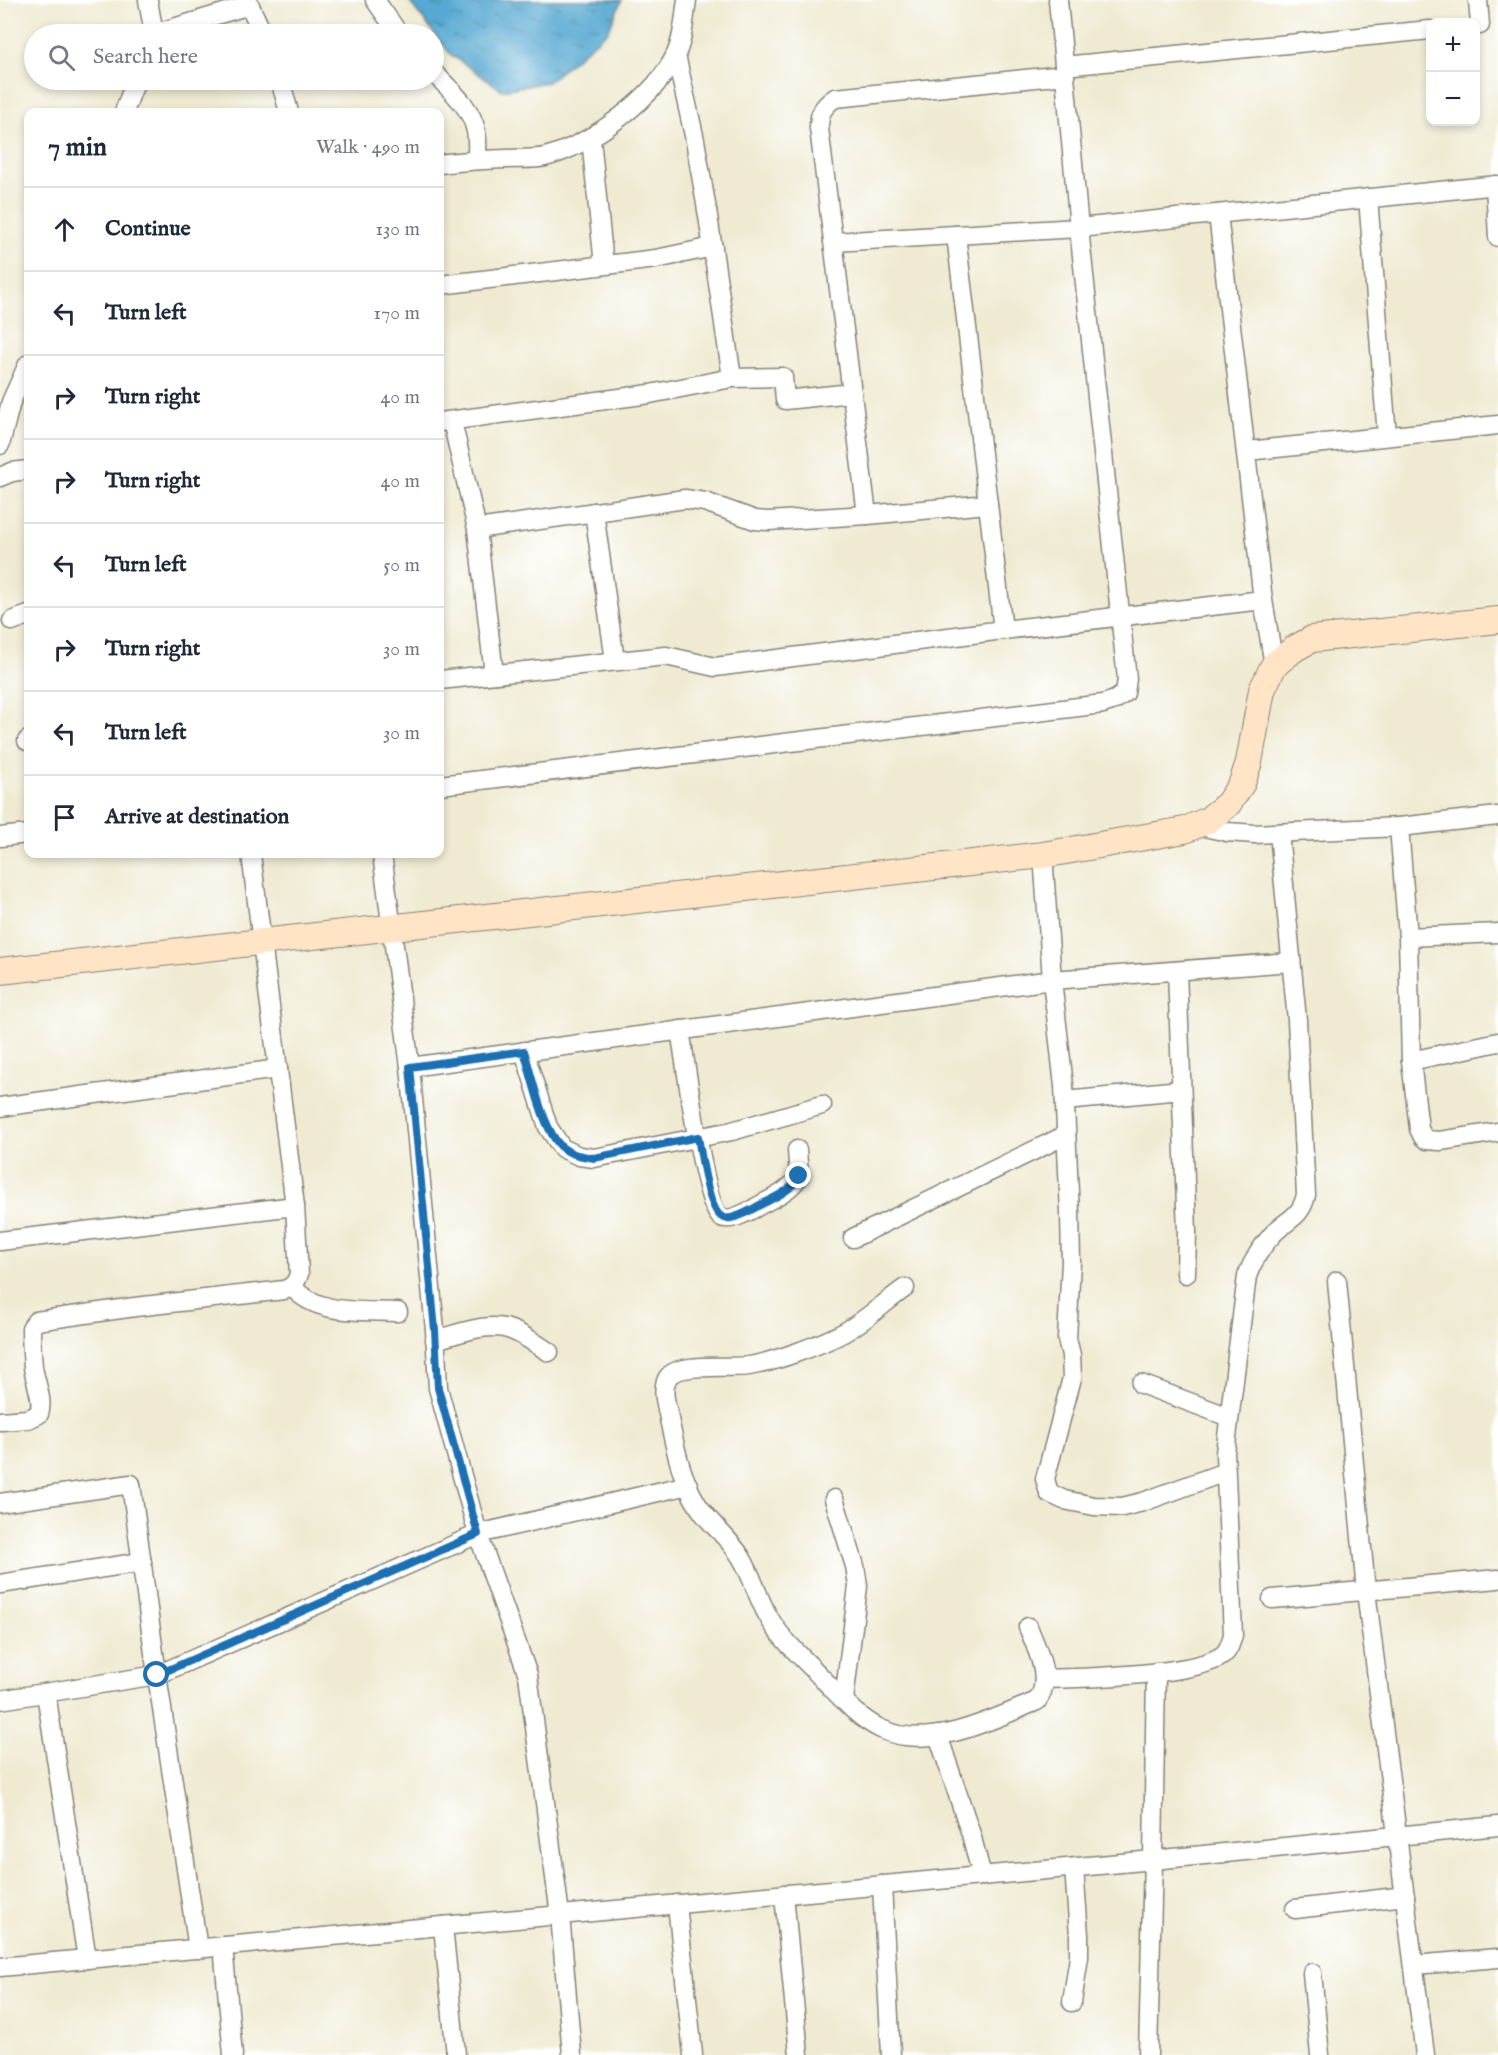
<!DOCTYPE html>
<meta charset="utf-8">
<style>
body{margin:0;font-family:"IM FELL English",serif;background:#f2f2f3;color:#1f2937}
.controls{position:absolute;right:18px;top:18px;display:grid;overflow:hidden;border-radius:12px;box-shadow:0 3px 9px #0003}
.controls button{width:54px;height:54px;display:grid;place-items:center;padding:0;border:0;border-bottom:2px solid #e0e1e3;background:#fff;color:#1f2937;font:30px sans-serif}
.stop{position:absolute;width:18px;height:18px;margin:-14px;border:4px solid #1f6fb2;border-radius:50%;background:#fff}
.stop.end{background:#1f6fb2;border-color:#fff;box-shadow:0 2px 6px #0008}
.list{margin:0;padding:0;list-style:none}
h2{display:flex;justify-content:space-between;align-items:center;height:78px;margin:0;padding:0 24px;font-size:26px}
h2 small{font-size:20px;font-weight:400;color:#747a83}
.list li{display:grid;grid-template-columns:39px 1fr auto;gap:18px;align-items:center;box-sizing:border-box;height:84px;padding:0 24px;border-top:2px solid #e0e1e3}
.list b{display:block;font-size:22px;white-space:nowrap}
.list em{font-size:20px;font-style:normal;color:#747a83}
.icon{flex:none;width:33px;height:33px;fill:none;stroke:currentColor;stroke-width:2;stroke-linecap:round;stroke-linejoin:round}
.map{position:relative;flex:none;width:1498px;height:2055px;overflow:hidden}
.search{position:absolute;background:#fff;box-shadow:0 3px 9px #0003;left:24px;top:24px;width:420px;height:66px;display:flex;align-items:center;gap:15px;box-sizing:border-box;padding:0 21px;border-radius:33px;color:#747a83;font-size:22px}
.panel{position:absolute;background:#fff;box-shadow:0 3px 9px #0003;left:24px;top:108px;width:420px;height:750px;border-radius:12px}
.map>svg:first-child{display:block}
</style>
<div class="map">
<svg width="1498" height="2055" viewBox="0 0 1498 2055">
<defs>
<pattern id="water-ripples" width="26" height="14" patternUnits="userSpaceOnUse" patternTransform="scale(1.5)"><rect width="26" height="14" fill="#56a9d2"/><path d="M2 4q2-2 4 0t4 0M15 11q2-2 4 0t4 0" fill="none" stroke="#4689aa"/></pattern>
</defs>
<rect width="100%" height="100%" fill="#fff"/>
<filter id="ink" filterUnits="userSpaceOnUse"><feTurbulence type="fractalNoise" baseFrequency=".0167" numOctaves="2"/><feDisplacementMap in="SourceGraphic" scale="12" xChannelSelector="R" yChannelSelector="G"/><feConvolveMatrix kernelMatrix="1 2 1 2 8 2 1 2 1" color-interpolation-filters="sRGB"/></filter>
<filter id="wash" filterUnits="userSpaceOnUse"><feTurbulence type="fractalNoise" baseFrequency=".008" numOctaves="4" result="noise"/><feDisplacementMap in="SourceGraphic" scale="24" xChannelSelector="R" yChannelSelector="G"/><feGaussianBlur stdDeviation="1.35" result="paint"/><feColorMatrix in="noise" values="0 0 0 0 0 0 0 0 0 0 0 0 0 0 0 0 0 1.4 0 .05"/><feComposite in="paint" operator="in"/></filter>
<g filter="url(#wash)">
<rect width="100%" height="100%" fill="#efead1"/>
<!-- water -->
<polygon fill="url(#water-ripples)" stroke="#396277" stroke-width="1.5" points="408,0 622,0 608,31 548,82 502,90 451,55"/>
</g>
<g filter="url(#ink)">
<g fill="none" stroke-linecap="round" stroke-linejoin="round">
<!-- street casing -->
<g stroke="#868376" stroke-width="21">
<g id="street">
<polyline points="148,0 154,34"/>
<polyline points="247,0 263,34"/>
<polyline points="375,0 399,34"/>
<polyline points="1478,0 1480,25"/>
<polyline points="153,34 250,5"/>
<polyline points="676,55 695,140 708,216 732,378"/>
<polyline points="1064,66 1430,30"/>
<path d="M434,73c16,17 37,33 42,58 2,9 1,19 1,29"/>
<polyline points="280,80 289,112"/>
<polyline points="124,112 136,80"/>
<polyline points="591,139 604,265"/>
<path d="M440,164c21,-3 42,-4 64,-5 13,-1 29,1 41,-2 46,-12 111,-60 131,-103 8,-17 8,-36 11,-54"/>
<polyline points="1495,185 1498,237"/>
<polyline points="1368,198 1387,436"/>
<polyline points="1218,214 1263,600 1274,665"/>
<polyline points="956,235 1003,630"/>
<polyline points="833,242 1079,228 1498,185"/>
<polyline points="440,285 656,259 713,247"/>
<polyline points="452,421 477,529 494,674"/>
<polyline points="440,422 650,394 732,378 783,377 785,400 852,393"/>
<polyline points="0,445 11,402 28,364"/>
<polyline points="1247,451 1498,425"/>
<polyline points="0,477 12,472 28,470"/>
<polyline points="594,512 615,661"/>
<path d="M867,515l-48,-387c0,-15 4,-22 16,-30l230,-23"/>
<polyline points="477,529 685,499 705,502 755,520 768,521 867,515 988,504"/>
<polyline points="12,621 28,615"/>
<polyline points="440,680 666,656 715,667 1003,630 1263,600"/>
<polyline points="27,741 28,740"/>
<polyline points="440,785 1103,704 1115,700 1125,693 1127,679 1079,228 1058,0"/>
<polyline points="1498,816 1399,827 1408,937 1411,1061 1419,1129 1423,1137 1427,1140 1440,1141 1498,1132"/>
<polyline points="1196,825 1227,832 1255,834 1399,827"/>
<polyline points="0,837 28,834"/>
<polyline points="382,854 410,1067 435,1330 438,1388 478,1534 528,1675 560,1915 572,2055"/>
<polyline points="1408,937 1498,933"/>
<polyline points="1177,971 1187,1232 1186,1274"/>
<path d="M680,1030c5,27 24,177 41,187 9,5 26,-5 34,-9 15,-9 35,-16 44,-32l-2,-26"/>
<polyline points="524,1051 548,1127 562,1148 579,1156 594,1158 615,1154 732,1131 822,1105"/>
<polyline points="1411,1061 1498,1042"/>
<polyline points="410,1067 1052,980 1043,855"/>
<polyline points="1065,1101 1181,1090"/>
<polyline points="0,1107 278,1069"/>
<polyline points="853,1238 1066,1135"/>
<polyline points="0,1241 295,1206 251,854"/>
<polyline points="1337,1281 1366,1591 1425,2055"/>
<path d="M292,1287c26,29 70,23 106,25"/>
<path d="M905,1288c-20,14 -40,33 -62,45 -23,12 -69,29 -94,33 -18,3 -74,-5 -82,13 -6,12 0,27 2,40 7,33 14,69 36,96 12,15 26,26 36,42 11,18 16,39 26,57 13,25 34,42 53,62 18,18 37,42 61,53 48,23 112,-10 156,-28 16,-21 0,-52 -9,-74"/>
<path d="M435,1340c23,-6 54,-19 76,-10 14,5 26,15 38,22"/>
<polyline points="1141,1384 1229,1417"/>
<path d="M0,1421l28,-2 11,-5c5,-14 -4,-32 -6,-47 -1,-13 -2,-26 -2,-39l5,-7 99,-14 149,-17c9,-3 12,-7 15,-16l-4,-68"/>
<polyline points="1225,1472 1143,1502 1122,1507 1094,1506 1064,1500 1049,1493 1045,1479 1072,1378 1071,1355 1067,1339 1071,1262 1070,1213 1064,1086 1052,980 1291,962"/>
<polyline points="834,1499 855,1566 858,1586 844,1700"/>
<polyline points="0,1503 131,1484 157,1675 198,1949"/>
<polyline points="0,1584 142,1562"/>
<polyline points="1272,1599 1498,1579"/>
<path d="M1044,1679c38,-1 151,-3 179,-24 6,-5 8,-13 10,-20l-8,-182 22,-177c6,-16 14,-29 26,-42 14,-15 28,-16 33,-39l-9,-175 -18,-187"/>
<polyline points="46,1693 87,1959"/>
<polyline points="0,1700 157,1675 478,1534 688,1485"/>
<polyline points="938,1735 971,1834 982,1876"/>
<polyline points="882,1885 891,2055"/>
<polyline points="784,1894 799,2055"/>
<polyline points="677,1904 693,2055"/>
<polyline points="1295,1909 1405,1896"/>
<polyline points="443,1926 456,2055"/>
<polyline points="223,1946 233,2055"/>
<polyline points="1414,1965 1498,1958"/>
<polyline points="0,1967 1153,1860 1498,1826"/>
<polyline points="1312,1973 1320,2055"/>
<polyline points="1072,2002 1079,1957 1079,1935 1074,1868"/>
<polyline points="1148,2055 1153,1860 1156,1672"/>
</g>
</g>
<!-- secondary casing -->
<g stroke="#868376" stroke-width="28">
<polyline id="secondary" points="0,971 1043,855 1185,830 1208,820 1228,804 1242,783 1249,762 1262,690 1274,665 1294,649 1312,639 1498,620"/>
</g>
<!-- street -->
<use href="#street" stroke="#fff" stroke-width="18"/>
<!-- secondary -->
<use href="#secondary" stroke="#ffe4c6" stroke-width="26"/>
</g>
</g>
<g fill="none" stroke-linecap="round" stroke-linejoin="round" filter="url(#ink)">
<!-- route -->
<path stroke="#1f6fb2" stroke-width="8" d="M157,1675l321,-141 -40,-146 -3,-58 -25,-263 114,-16c8,25 19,81 39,97 8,7 20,8 31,10l104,-21c3,15 10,77 26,81 10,2 25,-7 34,-12 15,-8 33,-14 41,-30"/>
</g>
</svg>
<div class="controls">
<button>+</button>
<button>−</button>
</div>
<div class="stop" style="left:157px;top:1675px"></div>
<div class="stop end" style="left:799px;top:1176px"></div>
<div class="search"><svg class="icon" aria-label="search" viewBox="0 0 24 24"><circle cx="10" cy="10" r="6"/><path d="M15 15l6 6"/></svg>Search here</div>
<section class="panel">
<h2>7 min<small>Walk · 490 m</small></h2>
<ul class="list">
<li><svg class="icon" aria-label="ahead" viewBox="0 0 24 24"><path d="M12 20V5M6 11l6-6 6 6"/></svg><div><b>Continue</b></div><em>130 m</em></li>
<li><svg class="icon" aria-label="left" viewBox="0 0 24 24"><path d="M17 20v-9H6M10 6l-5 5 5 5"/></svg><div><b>Turn left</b></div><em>170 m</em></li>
<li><svg class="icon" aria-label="right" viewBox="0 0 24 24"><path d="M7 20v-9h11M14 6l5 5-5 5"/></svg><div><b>Turn right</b></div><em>40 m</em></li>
<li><svg class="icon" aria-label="right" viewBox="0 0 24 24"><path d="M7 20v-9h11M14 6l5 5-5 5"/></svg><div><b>Turn right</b></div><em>40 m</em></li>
<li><svg class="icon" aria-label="left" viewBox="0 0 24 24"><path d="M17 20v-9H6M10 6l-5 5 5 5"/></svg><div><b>Turn left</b></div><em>50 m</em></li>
<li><svg class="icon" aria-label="right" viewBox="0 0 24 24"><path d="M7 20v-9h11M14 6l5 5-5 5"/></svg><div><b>Turn right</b></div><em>30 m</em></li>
<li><svg class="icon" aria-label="left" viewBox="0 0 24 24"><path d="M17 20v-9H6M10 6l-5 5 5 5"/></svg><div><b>Turn left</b></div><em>30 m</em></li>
<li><svg class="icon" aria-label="arrive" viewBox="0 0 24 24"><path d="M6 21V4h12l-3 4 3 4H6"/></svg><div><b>Arrive at destination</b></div></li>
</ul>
</section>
</div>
